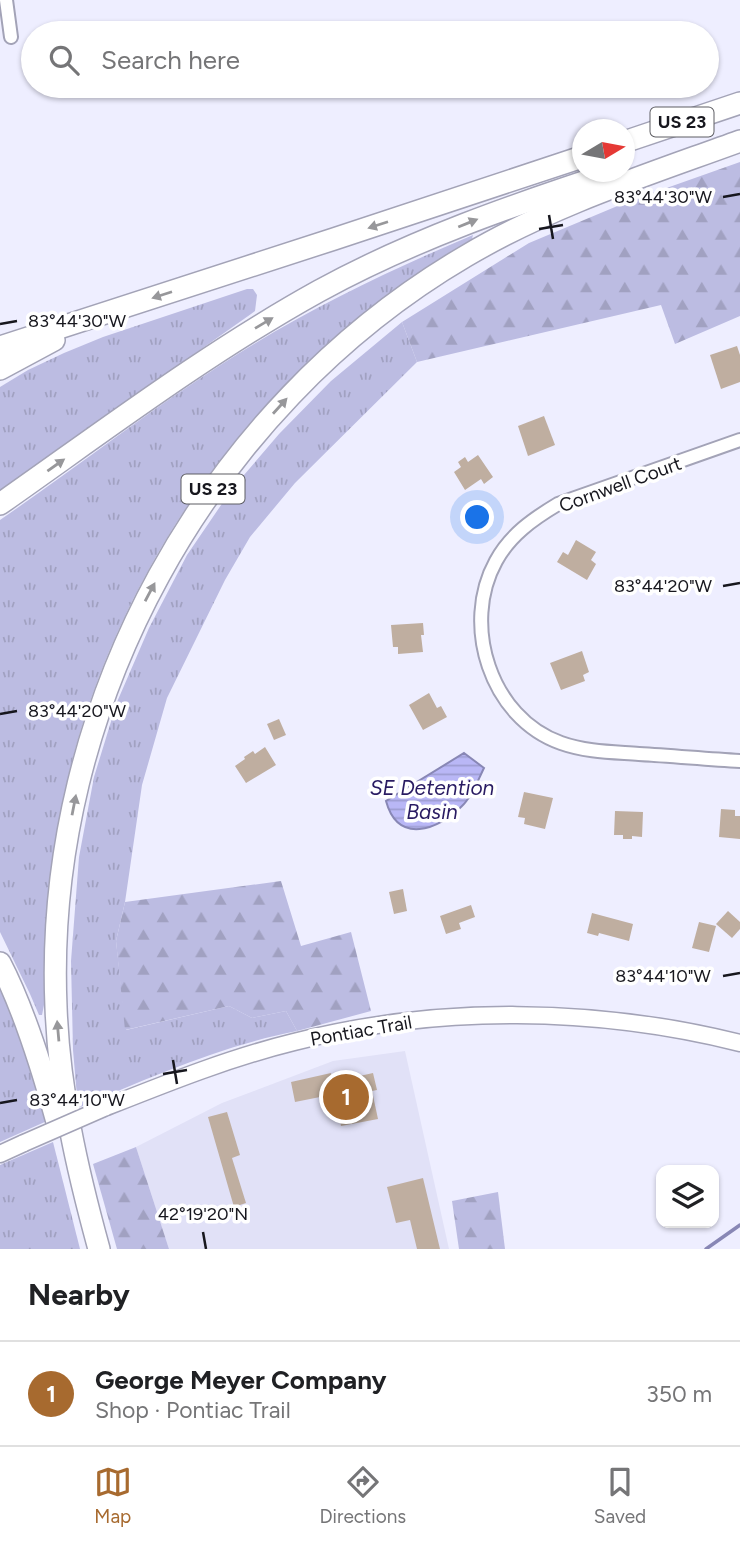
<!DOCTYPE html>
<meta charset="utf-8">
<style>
body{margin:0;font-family:Figtree,sans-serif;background:#f2f2f2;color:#202124}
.controls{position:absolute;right:21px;bottom:21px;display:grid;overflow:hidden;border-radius:14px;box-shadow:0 2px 5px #0004}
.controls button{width:63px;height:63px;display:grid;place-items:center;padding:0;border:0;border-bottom:2px solid #e0e0e0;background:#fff;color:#202124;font:35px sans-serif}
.compass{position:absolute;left:572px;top:119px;width:63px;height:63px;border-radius:50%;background:#fff;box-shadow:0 2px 5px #0004;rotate:80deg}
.you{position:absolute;left:478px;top:518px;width:24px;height:24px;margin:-18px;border:5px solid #fff;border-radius:50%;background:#1a73e8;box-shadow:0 0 0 10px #1a73e833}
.badge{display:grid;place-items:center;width:46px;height:46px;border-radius:50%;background:#a76a2f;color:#fff;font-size:23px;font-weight:700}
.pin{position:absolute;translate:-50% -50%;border:4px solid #fff;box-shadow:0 2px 7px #0006}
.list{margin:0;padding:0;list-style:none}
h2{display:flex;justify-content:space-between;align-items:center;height:91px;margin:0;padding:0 28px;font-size:30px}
h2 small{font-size:23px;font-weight:400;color:#757577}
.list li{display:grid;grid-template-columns:46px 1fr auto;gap:21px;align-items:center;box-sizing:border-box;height:105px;padding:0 28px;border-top:2px solid #e0e0e0}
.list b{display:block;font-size:26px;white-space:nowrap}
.list p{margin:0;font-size:23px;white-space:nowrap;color:#757577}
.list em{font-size:23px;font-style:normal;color:#757577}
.icon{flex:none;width:38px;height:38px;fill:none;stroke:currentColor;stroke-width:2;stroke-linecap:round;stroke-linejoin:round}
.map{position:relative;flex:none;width:740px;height:1249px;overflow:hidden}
.search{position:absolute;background:#fff;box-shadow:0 2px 5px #0004;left:21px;right:21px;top:21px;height:77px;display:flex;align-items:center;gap:18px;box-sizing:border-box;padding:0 24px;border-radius:38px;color:#757577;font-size:26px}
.sheet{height:196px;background:#fff}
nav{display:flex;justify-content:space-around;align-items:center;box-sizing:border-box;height:98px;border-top:2px solid #e0e0e0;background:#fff;font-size:19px;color:#757577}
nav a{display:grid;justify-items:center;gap:4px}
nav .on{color:#a76a2f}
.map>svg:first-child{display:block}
</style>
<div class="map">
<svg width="740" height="1249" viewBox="0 0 740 1249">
<defs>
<pattern id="grass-tufts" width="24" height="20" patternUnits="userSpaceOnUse" patternTransform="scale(1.75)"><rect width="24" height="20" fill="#bcbce2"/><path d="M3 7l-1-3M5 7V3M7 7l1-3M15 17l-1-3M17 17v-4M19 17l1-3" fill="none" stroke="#a1a1c1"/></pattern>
<pattern id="forest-firs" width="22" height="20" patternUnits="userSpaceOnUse" patternTransform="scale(1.75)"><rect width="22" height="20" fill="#bcbce2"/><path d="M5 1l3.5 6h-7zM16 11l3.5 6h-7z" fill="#a1a1c1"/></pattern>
<pattern id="water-rules" width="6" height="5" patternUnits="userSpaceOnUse" patternTransform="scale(1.75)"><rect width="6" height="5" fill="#b9b7f6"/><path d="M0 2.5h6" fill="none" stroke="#9e9dd2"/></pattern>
</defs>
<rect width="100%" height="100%" fill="#eef"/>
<!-- built -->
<polygon fill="#e1e1f7" points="405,1051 449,1249 169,1249 136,1147 222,1103 333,1061"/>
<!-- grass -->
<g fill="url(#grass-tufts)">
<path d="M473,235l-1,4c-34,22 -69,44 -101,69 -164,128 -279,317 -314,523 -10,57 -12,116 -13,174l-2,10h-3l-9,-21 -30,-62v-412c74,-51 146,-107 222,-156 80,-52 163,-92 251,-129z"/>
<polygon points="247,289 253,289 257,295 255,311 251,314 0,491 0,387 28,370 64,353 103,337"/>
<path d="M402,322l15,40 -122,121 -45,54 -25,43 -58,118 -25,87 -17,117 -9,39 10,89 103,-24 23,12 34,-7 11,20c-76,15 -147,46 -219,77l-5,-58 -2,-89 8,-104 15,-80 23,-75 32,-74 38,-73 45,-66 47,-55 52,-53z"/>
<polygon points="0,985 23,1040 47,1121 0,1142"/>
<polygon points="53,1142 80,1249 0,1249 0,1165"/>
</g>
<!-- forest -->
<g fill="url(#forest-firs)">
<polygon points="740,162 740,316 675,344 661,305 417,362 402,322 529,243 627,202"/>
<polygon points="281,881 301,946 351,932 371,1011 297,1031 286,1011 252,1018 229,1006 125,1030 116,941 125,902"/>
<polygon points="136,1147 169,1249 117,1249 93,1164"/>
<polygon points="498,1192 505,1249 459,1249 452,1201"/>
</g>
<!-- water -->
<path fill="url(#water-rules)" stroke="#8887b5" stroke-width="2" d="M464,753l20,15c-6,12 -12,29 -22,38 -24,24 -64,39 -76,-5z"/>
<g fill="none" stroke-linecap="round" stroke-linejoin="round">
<!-- stream -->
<polyline stroke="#8887b5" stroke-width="3.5" points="706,1249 740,1225"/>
</g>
<!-- building -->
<g fill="#bfaea0">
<polygon points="737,346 740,355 740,382 721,389 710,355"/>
<polygon points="544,416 555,445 528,456 518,426"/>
<polygon points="478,455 493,477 484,484 481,479 465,490 454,472 461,467 458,462 465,457 468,462"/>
<polygon points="576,540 596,552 591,560 596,564 587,580 557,562 563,552 568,555"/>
<polygon points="423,623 424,635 421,635 423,652 398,654 398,647 393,647 391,625"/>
<polygon points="582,651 589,672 583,675 585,681 561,690 550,663"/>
<polygon points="429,693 437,708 441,706 447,717 423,730 409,705"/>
<polygon points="279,719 286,735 274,740 267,724"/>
<polygon points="265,747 276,765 246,783 235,766 245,759 244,757 253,751 255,754"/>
<polygon points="524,792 553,798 545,829 524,824 525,818 518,817"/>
<polygon points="721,809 735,810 735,816 740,816 740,839 719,837"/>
<polygon points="615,811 643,812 642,837 632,836 632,839 623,839 623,835 614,835"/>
<polygon points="403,889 407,911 394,914 389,892"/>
<polygon points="471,905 475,917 459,923 461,929 446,934 440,916"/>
<polygon points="728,911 740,922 740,929 732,938 716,924"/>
<polygon points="592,913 633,924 629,941 599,933 598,936 587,933"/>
<polygon points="699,922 716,926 709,952 692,948"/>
<polygon points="331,1073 333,1082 373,1073 377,1090 372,1091 378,1119 341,1126 335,1094 295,1102 291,1082"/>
<polygon points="227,1112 240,1155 232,1158 246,1203 234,1207 208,1117"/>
<polygon points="423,1178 440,1249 417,1249 410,1220 396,1223 387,1187"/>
</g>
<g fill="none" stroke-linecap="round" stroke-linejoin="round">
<!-- street casing -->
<g stroke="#a3a3b7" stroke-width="16">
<g id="street">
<polyline points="6,0 11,37"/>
<path d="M740,440l-182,64c-25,15 -48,31 -62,57 -35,63 -6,157 65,182 25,9 52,9 78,11 34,2 67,5 101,7"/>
</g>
</g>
<!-- secondary casing -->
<g stroke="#a3a3b7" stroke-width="19">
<g id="secondary">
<path d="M104,1108c63,-25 125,-50 190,-66 145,-37 301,-35 446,1"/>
<polyline points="0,1154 24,1143"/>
</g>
</g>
<!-- highway casing -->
<g stroke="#a3a3b7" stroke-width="24">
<g id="highway">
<polyline points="624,142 740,103"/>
<polyline points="0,347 334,239 582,157"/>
<polyline points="0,369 54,340"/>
<path d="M0,504c104,-73 207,-151 319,-213 93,-51 194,-86 295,-119"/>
<path d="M0,963c24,46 43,108 57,159"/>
<path d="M99,1249c-22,-80 -40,-159 -43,-242 -13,-301 151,-599 410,-751 86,-51 181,-81 274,-115"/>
</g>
</g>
<!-- street -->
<use href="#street" stroke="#fff" stroke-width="12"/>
<!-- secondary -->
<use href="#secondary" stroke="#fff" stroke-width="16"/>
<!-- highway -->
<use href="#highway" stroke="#fff" stroke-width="21"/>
<!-- secondary-bridge casing -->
<g stroke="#a3a3b7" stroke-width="19" stroke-linecap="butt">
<polyline id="secondary-bridge" points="24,1143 104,1108"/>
</g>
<!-- secondary-bridge -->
<use href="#secondary-bridge" stroke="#fff" stroke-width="16"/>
</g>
<!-- one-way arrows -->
<defs><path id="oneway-solid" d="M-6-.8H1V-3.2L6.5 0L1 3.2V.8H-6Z" transform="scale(1.75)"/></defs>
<g fill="#97979a">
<use href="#oneway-solid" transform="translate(468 223) rotate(-22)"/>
<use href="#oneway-solid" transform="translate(378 225) rotate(162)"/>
<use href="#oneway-solid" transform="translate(162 295) rotate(162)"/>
<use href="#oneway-solid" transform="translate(264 323) rotate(-31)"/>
<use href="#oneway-solid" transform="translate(280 406) rotate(-48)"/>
<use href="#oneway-solid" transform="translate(56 465) rotate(-35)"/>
<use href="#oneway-solid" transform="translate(150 592) rotate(-62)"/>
<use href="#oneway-solid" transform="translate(74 805) rotate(-79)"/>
<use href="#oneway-solid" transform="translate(58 1031) rotate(-95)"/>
</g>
<!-- ticks -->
<path fill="none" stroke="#17171e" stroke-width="2.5" d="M723,197l17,-3M549,215l4,24M539,229l24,-4M0,324l17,-3M723,586l17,-3M0,714l17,-3M723,976l17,-3M173,1060l4,24M163,1074l24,-4M0,1103l17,-3M203,1232l3,17"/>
<g text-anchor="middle" stroke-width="7" stroke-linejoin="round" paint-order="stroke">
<!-- shield labels -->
<g fill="#fff" stroke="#5d5d62" stroke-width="2">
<rect x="650.5" y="107.5" width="63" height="29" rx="5"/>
<rect x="181.5" y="474.5" width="63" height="29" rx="5"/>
</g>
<g font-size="18" font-weight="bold" fill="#17171e">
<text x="682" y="128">US 23</text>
<text x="213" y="495">US 23</text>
</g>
<!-- street labels -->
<g font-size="19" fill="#17171e" stroke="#fff">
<text transform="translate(620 484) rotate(-20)" y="7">Cornwell Court</text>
<text transform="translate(361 1030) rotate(-10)" y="7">Pontiac Trail</text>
</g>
<!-- water labels -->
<g font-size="21" font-style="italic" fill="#291b62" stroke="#fff">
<text x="432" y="795">SE Detention<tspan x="432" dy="24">Basin</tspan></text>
</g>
</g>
<g font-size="18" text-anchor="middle" fill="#17171e" stroke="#fff" stroke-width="7" stroke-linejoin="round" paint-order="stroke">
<text x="663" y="203">83°44'30"W</text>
<text x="77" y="327">83°44'30"W</text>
<text x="663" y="592">83°44'20"W</text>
<text x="77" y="717">83°44'20"W</text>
<text x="663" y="982">83°44'10"W</text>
<text x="77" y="1106">83°44'10"W</text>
<text x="203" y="1220">42°19'20"N</text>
</g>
</svg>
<div class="controls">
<button><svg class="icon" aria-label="layers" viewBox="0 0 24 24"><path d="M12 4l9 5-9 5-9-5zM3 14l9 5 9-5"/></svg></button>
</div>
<svg class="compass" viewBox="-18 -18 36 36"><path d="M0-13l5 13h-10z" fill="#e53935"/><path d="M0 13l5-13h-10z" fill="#757577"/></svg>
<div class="you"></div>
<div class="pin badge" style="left:346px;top:1097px">1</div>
<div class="search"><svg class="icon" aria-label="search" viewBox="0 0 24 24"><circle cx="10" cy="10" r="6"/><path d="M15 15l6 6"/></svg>Search here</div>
</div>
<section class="sheet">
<h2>Nearby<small></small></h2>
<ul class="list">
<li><span class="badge">1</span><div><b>George Meyer Company</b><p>Shop · Pontiac Trail</p></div><em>350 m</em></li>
</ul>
</section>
<nav>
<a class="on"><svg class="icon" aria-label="map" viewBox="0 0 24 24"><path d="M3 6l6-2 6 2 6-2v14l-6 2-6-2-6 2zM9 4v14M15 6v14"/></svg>Map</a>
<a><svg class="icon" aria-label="directions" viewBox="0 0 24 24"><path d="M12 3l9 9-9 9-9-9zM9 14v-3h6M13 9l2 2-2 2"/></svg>Directions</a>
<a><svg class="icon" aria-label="saved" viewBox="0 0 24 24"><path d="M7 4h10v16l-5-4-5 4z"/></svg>Saved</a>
</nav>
